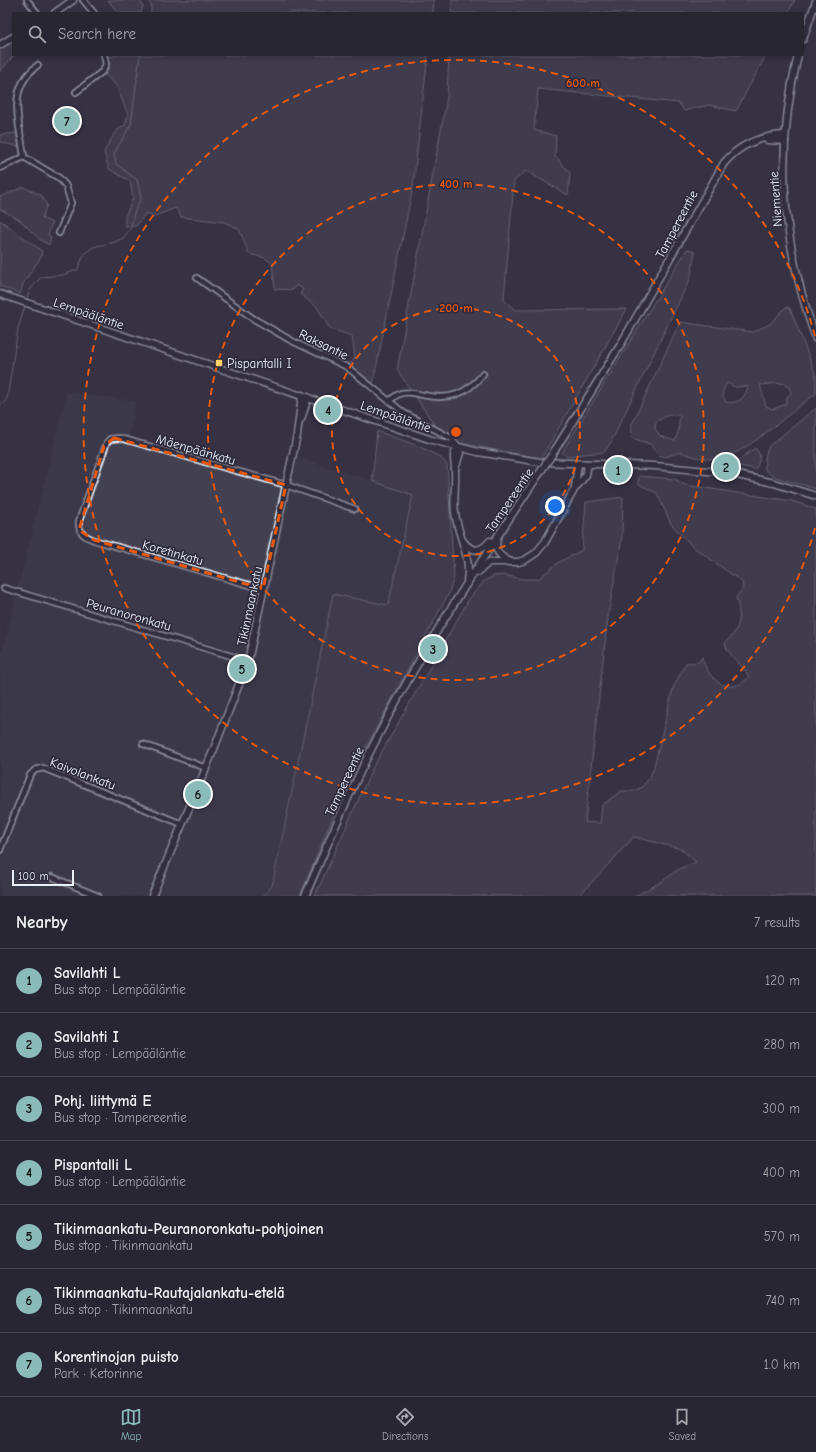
<!DOCTYPE html>
<meta charset="utf-8">
<style>
body{margin:0;font-family:"Comic Neue",sans-serif;background:#302e3b;color:#f1f3f6}
.scale{position:absolute;left:12px;bottom:10px;width:62px;box-sizing:border-box;padding-left:4px;border:2px solid #e8f1f8;border-top:0;font-size:11px;line-height:14px;white-space:nowrap;color:#e8f1f8;-webkit-text-stroke:3px #2f2a3d;paint-order:stroke}
.you{position:absolute;left:555px;top:506px;width:14px;height:14px;margin:-10px;border:3px solid #fff;border-radius:50%;background:#1a73e8;box-shadow:0 0 0 6px #1a73e833}
.badge{display:grid;place-items:center;width:26px;height:26px;border-radius:50%;background:#8bbbb9;color:#111;font-size:13px;font-weight:700}
.pin{position:absolute;translate:-50% -50%;border:2px solid #fff;box-shadow:0 1px 4px #0006}
.list{margin:0;padding:0;list-style:none}
h2{display:flex;justify-content:space-between;align-items:center;height:52px;margin:0;padding:0 16px;font-size:17px}
h2 small{font-size:13px;font-weight:400;color:#a5a5ac}
.list li{display:grid;grid-template-columns:26px 1fr auto;gap:12px;align-items:center;box-sizing:border-box;height:64px;padding:0 16px;border-top:1px solid #44434e}
.list b{display:block;font-size:15px;white-space:nowrap}
.list p{margin:0;font-size:13px;white-space:nowrap;color:#a5a5ac}
.list em{font-size:13px;font-style:normal;color:#a5a5ac}
.icon{flex:none;width:22px;height:22px;fill:none;stroke:currentColor;stroke-width:2;stroke-linecap:round;stroke-linejoin:round}
.map{position:relative;flex:none;width:816px;height:896px;overflow:hidden}
.search{position:absolute;background:#282633;box-shadow:0 2px 6px #0003;left:12px;right:12px;top:12px;height:44px;display:flex;align-items:center;gap:10px;box-sizing:border-box;padding:0 14px;border-radius:0px;color:#a5a5ac;font-size:15px}
.sheet{height:500px;background:#282633}
nav{display:flex;justify-content:space-around;align-items:center;box-sizing:border-box;height:56px;border-top:1px solid #44434e;background:#282633;font-size:11px;color:#a5a5ac}
nav a{display:grid;justify-items:center;gap:2px}
nav .on{color:#8bbbb9}
.map>svg:first-child{display:block}
</style>
<div class="map">
<svg width="816" height="896" viewBox="0 0 816 896">
<rect width="100%" height="100%" fill="#363244"/>
<filter id="ink" filterUnits="userSpaceOnUse"><feTurbulence type="fractalNoise" baseFrequency=".025" numOctaves="2"/><feDisplacementMap in="SourceGraphic" scale="8" xChannelSelector="R" yChannelSelector="G"/><feConvolveMatrix kernelMatrix="1 2 1 2 8 2 1 2 1" color-interpolation-filters="sRGB"/></filter>
<g filter="url(#ink)">
<!-- built -->
<polygon fill="#433f51" points="67,392 136,401 129,438 289,483 295,456 414,495 388,605 333,594 272,886 263,896 0,896 0,659"/>
<!-- green -->
<g fill="#4d4b5c" stroke="#9a9eaa" fill-rule="evenodd">
<polygon points="108,0 140,0 143,6 141,13 118,13"/>
<polygon points="148,0 434,0 433,13 151,13 151,5"/>
<polygon points="452,0 795,0 788,13 451,13"/>
<polygon points="13,42 13,55 14,55 0,72 0,49"/>
<polygon points="120,55 428,55 413,187 372,388 347,367 355,358 352,336 330,329 317,307 300,294 303,289 296,285 293,290 275,289 272,263 265,258 249,254 239,229 224,222 181,217 176,208 155,216 146,213 136,226 125,226 125,217 133,198 130,181 109,169 104,152 115,132 125,125 128,115 116,85 105,75 108,57"/>
<polygon points="449,55 766,55 736,111 709,105 684,111 679,103 538,89 534,130 556,136 555,156 570,173 568,195 526,171 514,181 504,300 515,310 627,309 541,459 445,440 397,370 447,97"/>
<circle cx="67" cy="121" r="8"/>
<polygon points="16,133 19,147 0,142 0,135"/>
<polygon points="23,187 41,195 47,205 42,218 52,223 48,235 51,237 49,245 39,239 20,220 0,209 0,197"/>
<polygon points="0,220 42,251 41,257 24,282 20,294 0,286"/>
<polygon points="687,249 693,251 695,253 690,279 610,444 604,452 566,456 562,453 567,444"/>
<path d="M786,307l4,1 26,67v19c-26,17 -70,62 -100,65 -12,1 -25,-3 -36,-7l-14,5 -8,-2 -8,-11 -18,-6 -1,-12 49,-104 72,10 18,-8zM727,383l8,4 13,-1c-3,12 -9,18 -22,16 -5,-7 -3,-12 1,-19zM783,383l7,6 1,4 -4,4 -1,7 -13,5 -7,-3 -6,-21zM680,414l-2,18 -3,9 -15,-5 -5,-7 1,-7 10,-6z"/>
<path d="M816,408v81c-15,-6 -40,-8 -51,-19 -1,-10 0,-17 5,-25z"/>
<path d="M377,431c17,7 62,19 70,34l7,112 -5,16 -101,188 -48,115h-37l9,-10 61,-292 55,11 25,-110 -41,-14z"/>
<path d="M755,448c7,6 5,14 0,21l-15,-3 -3,-5z"/>
<path d="M639,476l36,3 10,6 107,16 24,8v387h-181l26,-14 18,-13 17,-7 -15,-13 -47,-12 -55,59h-264l58,-129 96,-168 15,-18 10,-5 10,-1 18,4h16l21,-17 23,-12 4,-48 37,-5 -1,41 -14,78 -23,206 15,1 2,-18 19,-14h13l8,-4 8,-10 4,-10 19,-79 13,-25 13,-1 3,-5c6,23 27,41 47,20 -6,-13 -21,-20 -24,-34 17,-16 16,-26 11,-46l7,-9 -1,-6 -50,-36 -21,-22 -14,-31 -19,-9z"/>
</g>
<g fill="none" stroke-linecap="round" stroke-linejoin="round">
<!-- stream -->
<g stroke="#a0a4af" stroke-width="1">
<polyline points="26,301 30,290 41,277 63,275 77,270 85,253 93,247 115,242 123,238 131,228 134,213 141,198 137,180 116,164 114,154 131,124 140,55"/>
<polyline points="0,406 7,399 18,328 25,306"/>
</g>
<!-- street casing -->
<g stroke="#e8f1f8" stroke-width="8">
<g id="street">
<polyline points="27,0 37,13"/>
<polyline points="83,0 94,13"/>
<polyline points="76,92 103,71 106,64 104,55"/>
<path d="M24,157c-4,-34 -19,-67 14,-92"/>
<polyline points="0,168 24,157 59,178 66,186 71,203 59,233"/>
<polyline points="197,278 254,319 292,341 347,367 404,413 451,438 458,447"/>
<path d="M389,401c4,-3 8,-7 13,-8 7,-2 14,1 21,2 26,6 44,-1 60,-21"/>
<polyline points="4,588 248,661"/>
<path d="M263,589l-169,-49c-10,-4 -16,-7 -15,-19l28,-79 3,-3 10,-1 166,47 69,24"/>
<polyline points="143,744 206,768"/>
<polyline points="0,850 30,775 35,770 43,768 182,824"/>
<polyline points="52,877 98,896"/>
</g>
</g>
<!-- secondary casing -->
<g stroke="#e8f1f8" stroke-width="9">
<g id="secondary">
<polyline points="55,13 73,0"/>
<polyline points="803,39 816,1"/>
<polyline points="0,45 13,37"/>
<path d="M798,55c-24,100 -16,188 18,284"/>
<polyline points="767,140 785,141"/>
<polyline points="0,294 432,440 478,452 540,462 655,466 728,473 774,483 816,496"/>
<polyline points="301,419 308,397"/>
<path d="M458,447c-7,9 -3,13 -3,23 1,15 -2,29 0,43 3,23 17,45 12,67"/>
<path d="M555,450l66,-106 103,-181c16,-19 36,-27 61,-28"/>
<polyline points="455,469 460,453 458,447"/>
<polyline points="575,486 578,464"/>
<path d="M497,540c-3,10 3,17 12,21"/>
<path d="M463,541c9,12 18,11 27,0"/>
<polyline points="478,572 489,562 518,562 525,560 536,553 545,542 574,490 586,475 588,464"/>
<polyline points="152,896 214,749 248,661 297,435 302,395"/>
<path d="M305,896c23,-52 44,-104 70,-154 47,-94 106,-181 164,-268"/>
</g>
</g>
<!-- street -->
<use href="#street" stroke="#2f2a3d" stroke-width="4.5"/>
<!-- secondary -->
<use href="#secondary" stroke="#2f2a3d" stroke-width="6"/>
<!-- secondary-bridge casing -->
<g stroke="#e8f1f8" stroke-width="9" stroke-linecap="butt">
<polyline id="secondary-bridge" points="539,474 555,450"/>
</g>
<!-- secondary-bridge -->
<use href="#secondary-bridge" stroke="#2f2a3d" stroke-width="6"/>
</g>
</g>
<!-- marked area -->
<path d="M0 0H816V896H0ZM114,438l172,47 -23,104 -169,-49 -15,-10 25,-84z" fill="#363244" fill-opacity=".55" fill-rule="evenodd"/>
<path fill="none" stroke="#e8590c" stroke-width="3" stroke-dasharray="8 5" stroke-linejoin="round" d="M114,438l172,47 -23,104 -169,-49 -15,-10 25,-84z"/>
<!-- distance rings -->
<g fill="none" stroke="#e8590c" stroke-width="2" stroke-dasharray="7 5">
<circle cx="456" cy="432" r="124"/>
<circle cx="456" cy="432" r="248"/>
<path d="M815 528A372 372 0 1 1 815 336"/>
</g>
<!-- markers -->
<rect fill="#ffd166" stroke="#2f2a3d" stroke-width="1.5" x="215" y="359" width="8" height="8" rx="2"/>
<g text-anchor="middle" stroke-width="3.5" stroke-linejoin="round" paint-order="stroke">
<!-- street labels -->
<g font-size="13" fill="#e8f1f8" stroke="#2f2a3d">
<text transform="translate(775 199) rotate(-94)" y="5">Niementie</text>
<text transform="translate(676 224) rotate(-62)" y="5">Tampereentie</text>
<text transform="translate(89 313) rotate(19)" y="5">Lempääläntie</text>
<text transform="translate(324 344) rotate(26)" y="5">Raksantie</text>
<text transform="translate(396 416) rotate(19)" y="5">Lempääläntie</text>
<text transform="translate(196 449) rotate(16)" y="5">Mäenpäänkatu</text>
<text transform="translate(509 500) rotate(-56)" y="5">Tampereentie</text>
<text transform="translate(173 552) rotate(16)" y="5">Koretinkatu</text>
<text transform="translate(249 606) rotate(-78)" y="5">Tikinmaankatu</text>
<text transform="translate(129 614) rotate(16)" y="5">Peuranoronkatu</text>
<text transform="translate(83 773) rotate(21)" y="5">Kaivolankatu</text>
<text transform="translate(344 781) rotate(-65)" y="5">Tampereentie</text>
</g>
<!-- poi labels -->
<g font-size="13" fill="#e8f1f8" stroke="#2f2a3d" text-anchor="start">
<text x="227" y="368">Pispantalli I</text>
</g>
</g>
<circle cx="456" cy="432" r="6" fill="#e8590c" stroke="#2f2a3d" stroke-width="2"/>
<g font-size="12" text-anchor="middle" font-weight="bold" fill="#e8590c" stroke="#2f2a3d" stroke-width="3.5" stroke-linejoin="round" paint-order="stroke">
<text x="583" y="87">600 m</text>
<text x="456" y="188">400 m</text>
<text x="456" y="312">200 m</text>
</g>
</svg>
<div class="scale">100 m</div>
<div class="you"></div>
<div class="pin badge" style="left:618px;top:470px">1</div>
<div class="pin badge" style="left:726px;top:467px">2</div>
<div class="pin badge" style="left:433px;top:649px">3</div>
<div class="pin badge" style="left:328px;top:410px">4</div>
<div class="pin badge" style="left:242px;top:669px">5</div>
<div class="pin badge" style="left:198px;top:794px">6</div>
<div class="pin badge" style="left:67px;top:121px">7</div>
<div class="search"><svg class="icon" aria-label="search" viewBox="0 0 24 24"><circle cx="10" cy="10" r="6"/><path d="M15 15l6 6"/></svg>Search here</div>
</div>
<section class="sheet">
<h2>Nearby<small>7 results</small></h2>
<ul class="list">
<li><span class="badge">1</span><div><b>Savilahti L</b><p>Bus stop · Lempääläntie</p></div><em>120 m</em></li>
<li><span class="badge">2</span><div><b>Savilahti I</b><p>Bus stop · Lempääläntie</p></div><em>280 m</em></li>
<li><span class="badge">3</span><div><b>Pohj. liittymä E</b><p>Bus stop · Tampereentie</p></div><em>300 m</em></li>
<li><span class="badge">4</span><div><b>Pispantalli L</b><p>Bus stop · Lempääläntie</p></div><em>400 m</em></li>
<li><span class="badge">5</span><div><b>Tikinmaankatu-Peuranoronkatu-pohjoinen</b><p>Bus stop · Tikinmaankatu</p></div><em>570 m</em></li>
<li><span class="badge">6</span><div><b>Tikinmaankatu-Rautajalankatu-etelä</b><p>Bus stop · Tikinmaankatu</p></div><em>740 m</em></li>
<li><span class="badge">7</span><div><b>Korentinojan puisto</b><p>Park · Ketorinne</p></div><em>1.0 km</em></li>
</ul>
</section>
<nav>
<a class="on"><svg class="icon" aria-label="map" viewBox="0 0 24 24"><path d="M3 6l6-2 6 2 6-2v14l-6 2-6-2-6 2zM9 4v14M15 6v14"/></svg>Map</a>
<a><svg class="icon" aria-label="directions" viewBox="0 0 24 24"><path d="M12 3l9 9-9 9-9-9zM9 14v-3h6M13 9l2 2-2 2"/></svg>Directions</a>
<a><svg class="icon" aria-label="saved" viewBox="0 0 24 24"><path d="M7 4h10v16l-5-4-5 4z"/></svg>Saved</a>
</nav>
